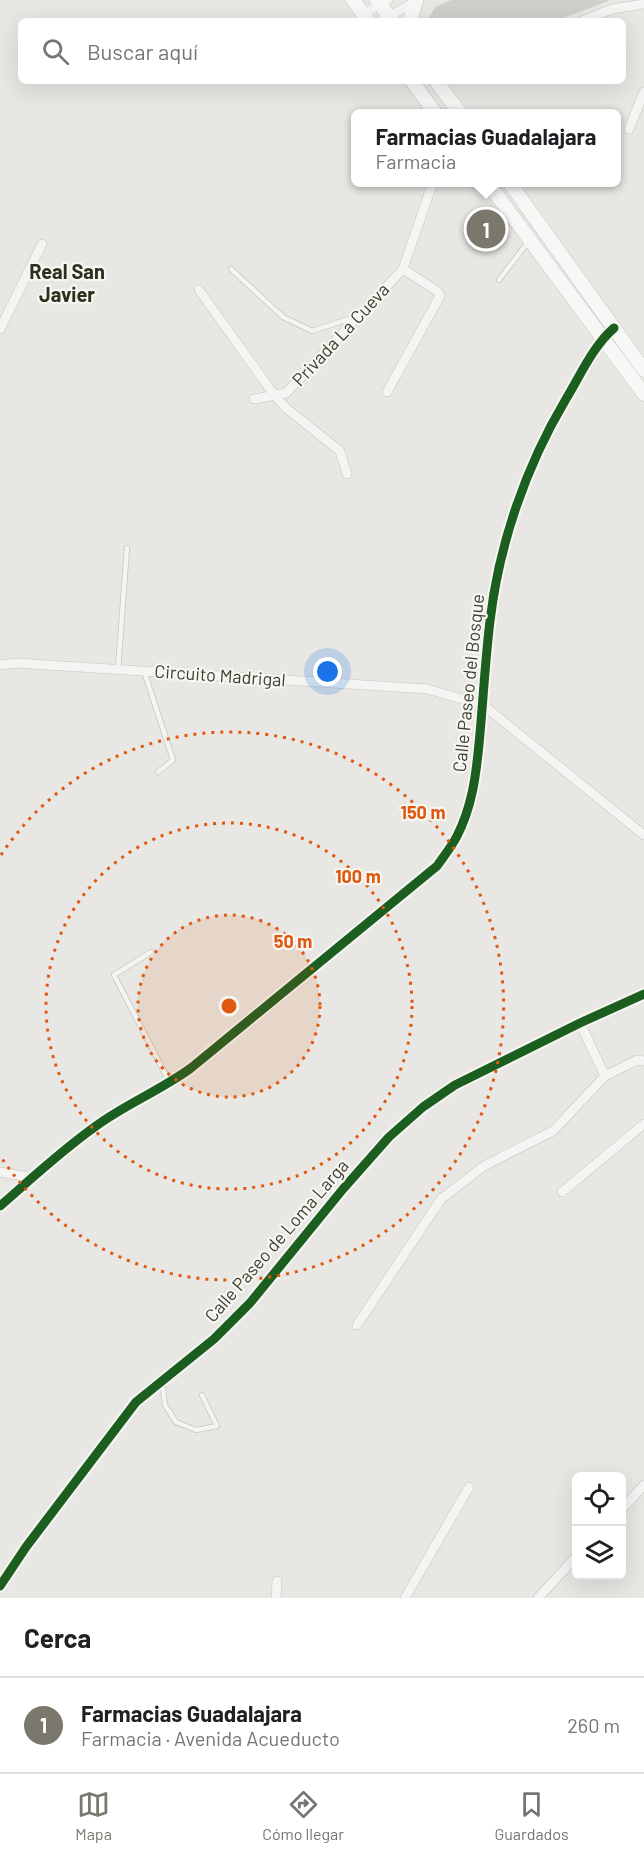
<!DOCTYPE html>
<html lang="es">
<meta charset="utf-8">
<style>
body{margin:0;font-family:Barlow,sans-serif;background:#f6f6f6;color:#202124}
.controls{position:absolute;right:18px;bottom:18px;display:grid;overflow:hidden;border-radius:9px;box-shadow:0 6px 24px #0002}
.controls button{width:54px;height:54px;display:grid;place-items:center;padding:0;border:0;border-bottom:2px solid #e0e0e0;background:#fff;color:#202124;font:30px sans-serif}
.you{position:absolute;left:328px;top:672px;width:21px;height:21px;margin:-15px;border:4px solid #fff;border-radius:50%;background:#1a73e8;box-shadow:0 0 0 9px #1a73e833}
.badge{display:grid;place-items:center;width:39px;height:39px;border-radius:50%;background:#7a786c;color:#fff;font-size:20px;font-weight:700}
.pin{position:absolute;translate:-50% -50%;border:3px solid #fff;box-shadow:0 2px 6px #0006}
.popup{position:absolute;left:351px;top:109px;width:270px;height:78px;box-sizing:border-box;display:grid;place-content:center;border-radius:9px;background:#fff;filter:drop-shadow(0 2px 4px #0005);font-size:20px;white-space:nowrap;color:#757577}
.popup b{font-size:22px;color:#202124}
.popup::after{content:'';position:absolute;left:50%;top:100%;margin-left:-12px;border:12px solid transparent;border-top-color:#fff}
.list{margin:0;padding:0;list-style:none}
h2{display:flex;justify-content:space-between;align-items:center;height:78px;margin:0;padding:0 24px;font-size:26px}
h2 small{font-size:20px;font-weight:400;color:#757577}
.list li{display:grid;grid-template-columns:39px 1fr auto;gap:18px;align-items:center;box-sizing:border-box;height:96px;padding:0 24px;border-top:2px solid #e0e0e0}
.list b{display:block;font-size:22px;white-space:nowrap}
.list p{margin:0;font-size:20px;white-space:nowrap;color:#757577}
.list em{font-size:20px;font-style:normal;color:#757577}
.icon{flex:none;width:33px;height:33px;fill:none;stroke:currentColor;stroke-width:2;stroke-linecap:round;stroke-linejoin:round}
.map{position:relative;flex:none;width:644px;height:1598px;overflow:hidden}
.search{position:absolute;background:#fff;box-shadow:0 6px 24px #0002;left:18px;right:18px;top:18px;height:66px;display:flex;align-items:center;gap:15px;box-sizing:border-box;padding:0 21px;border-radius:9px;color:#757577;font-size:22px}
.sheet{height:174px;background:#fff}
nav{display:flex;justify-content:space-around;align-items:center;box-sizing:border-box;height:84px;border-top:2px solid #e0e0e0;background:#fff;font-size:16px;color:#757577}
nav a{display:grid;justify-items:center;gap:3px}
nav .on{color:#7a786c}
.map>svg:first-child{display:block}
</style>
<div class="map">
<svg width="644" height="1598" viewBox="0 0 644 1598">
<rect width="100%" height="100%" fill="#e8e7e3"/>
<!-- building -->
<polygon fill="#d0cfcc" points="451,0 608,0 608,1 556,21 427,21 435,7"/>
<g fill="none" stroke-linecap="round" stroke-linejoin="round">
<!-- service casing -->
<g stroke="#c6c5c2" stroke-width="6">
<g id="service">
<polyline points="231,269 283,317 312,331 355,317"/>
<polyline points="499,280 528,242"/>
<polyline points="118,669 127,548"/>
<polyline points="144,671 173,760 158,772"/>
<polyline points="151,952 114,975 170,1083"/>
<polyline points="162,1381 165,1405 176,1422 196,1430 217,1426 202,1395"/>
</g>
</g>
<!-- minor casing -->
<g stroke="#c6c5c2" stroke-width="10">
<g id="minor">
<polyline points="363,14 388,0"/>
<polyline points="381,21 418,0"/>
<polyline points="582,21 612,9 644,4"/>
<polyline points="629,129 644,92"/>
<polyline points="199,290 275,396 286,408 340,451 347,474"/>
<polyline points="0,329 42,244"/>
<polyline points="387,392 440,296 439,293 434,289 403,269"/>
<polyline points="254,399 286,393 403,269 433,182"/>
<polyline points="0,665 16,663 427,689 483,705 644,835"/>
<polyline points="605,1076 637,1060 644,1061"/>
<polyline points="0,1172 33,1178"/>
<polyline points="562,1192 644,1124"/>
<path d="M0,1206c31,-27 62,-56 96,-80 30,-22 65,-36 95,-58l246,-202c7,-10 15,-20 20,-30 15,-29 19,-61 22,-92 4,-41 6,-82 11,-123 9,-77 36,-155 76,-222 14,-23 27,-53 48,-71"/>
<polyline points="357,1325 441,1199 484,1166 553,1131 605,1076 580,1023"/>
<polyline points="622,1509 644,1485"/>
<polyline points="0,1586 26,1547 136,1402 214,1339 250,1303 343,1189 389,1137 423,1107 455,1085 580,1023 644,994"/>
<polyline points="276,1598 277,1581"/>
<polyline points="405,1598 469,1487"/>
<polyline points="538,1598 576,1557"/>
</g>
</g>
<!-- secondary casing -->
<g stroke="#c6c5c2" stroke-width="15">
<g id="secondary">
<polyline points="353,0 368,21"/>
<polyline points="377,0 392,21"/>
<polyline points="410,21 416,1"/>
<polyline points="412,81 435,113"/>
<polyline points="436,81 460,113"/>
<polyline points="487,182 644,394"/>
<polyline points="509,182 644,370"/>
</g>
</g>
<!-- service -->
<use href="#service" stroke="#f5f4f2" stroke-width="4.5"/>
<!-- minor -->
<use href="#minor" stroke="#f5f4f2" stroke-width="9"/>
<!-- secondary -->
<use href="#secondary" stroke="#f7f7f6" stroke-width="14"/>
<!-- cycleway casing -->
<g stroke="#f6f6f2" stroke-width="13">
<g id="cycleway">
<path d="M0,1206c31,-27 62,-56 96,-80 30,-22 65,-36 95,-58l246,-202c7,-10 15,-20 20,-30 15,-29 19,-61 22,-92 4,-41 6,-82 11,-123 9,-77 36,-155 76,-222 14,-23 27,-53 48,-71"/>
<polyline points="0,1586 26,1547 136,1402 214,1339 250,1303 343,1189 389,1137 423,1107 455,1085 580,1023 644,994"/>
</g>
</g>
<!-- cycleway -->
<use href="#cycleway" stroke="#1b5e20" stroke-width="9"/>
</g>
<!-- distance rings -->
<circle cx="229" cy="1006" r="91" fill="#e0580e" fill-opacity=".12"/>
<g fill="none" stroke="#e0580e" stroke-width="3" stroke-dasharray="3 6">
<circle cx="229" cy="1006" r="91"/>
<circle cx="229" cy="1006" r="183"/>
<path d="M1 855A274 274 0 1 1 1 1157"/>
</g>
<g text-anchor="middle" stroke-width="4.5" stroke-linejoin="round" paint-order="stroke">
<!-- street labels -->
<g font-size="18" fill="#3f3d2c" stroke="#f6f6f2">
<text transform="translate(341 335) rotate(-47)" y="6">Privada La Cueva</text>
<text transform="translate(220 676) rotate(4)" y="6">Circuito Madrigal</text>
<text transform="translate(469 683) rotate(-84)" y="6">Calle Paseo del Bosque</text>
<text transform="translate(277 1241) rotate(-49)" y="6">Calle Paseo de Loma Larga</text>
</g>
<!-- neighbourhood labels -->
<g font-size="20" font-weight="bold" fill="#302f1e" stroke="#f6f6f2">
<text x="67" y="279">Real San<tspan x="67" dy="23">Javier</tspan></text>
</g>
</g>
<circle cx="229" cy="1006" r="9" fill="#e0580e" stroke="#f6f6f2" stroke-width="3"/>
<g font-size="18" text-anchor="middle" font-weight="bold" fill="#e0580e" stroke="#f6f6f2" stroke-width="4.5" stroke-linejoin="round" paint-order="stroke">
<text x="423" y="819">150 m</text>
<text x="358" y="883">100 m</text>
<text x="293" y="948">50 m</text>
</g>
</svg>
<div class="controls">
<button><svg class="icon" aria-label="locate" viewBox="0 0 24 24"><circle cx="12" cy="12" r="6"/><path d="M12 2v4M12 18v4M2 12h4M18 12h4"/></svg></button>
<button><svg class="icon" aria-label="layers" viewBox="0 0 24 24"><path d="M12 4l9 5-9 5-9-5zM3 14l9 5 9-5"/></svg></button>
</div>
<div class="you"></div>
<div class="pin badge" style="left:486px;top:229px">1</div>
<div class="popup"><b>Farmacias Guadalajara</b>Farmacia</div>
<div class="search"><svg class="icon" aria-label="search" viewBox="0 0 24 24"><circle cx="10" cy="10" r="6"/><path d="M15 15l6 6"/></svg>Buscar aquí</div>
</div>
<section class="sheet">
<h2>Cerca<small></small></h2>
<ul class="list">
<li><span class="badge">1</span><div><b>Farmacias Guadalajara</b><p>Farmacia · Avenida Acueducto</p></div><em>260 m</em></li>
</ul>
</section>
<nav>
<a class="on"><svg class="icon" aria-label="map" viewBox="0 0 24 24"><path d="M3 6l6-2 6 2 6-2v14l-6 2-6-2-6 2zM9 4v14M15 6v14"/></svg>Mapa</a>
<a><svg class="icon" aria-label="directions" viewBox="0 0 24 24"><path d="M12 3l9 9-9 9-9-9zM9 14v-3h6M13 9l2 2-2 2"/></svg>Cómo llegar</a>
<a><svg class="icon" aria-label="saved" viewBox="0 0 24 24"><path d="M7 4h10v16l-5-4-5 4z"/></svg>Guardados</a>
</nav>
